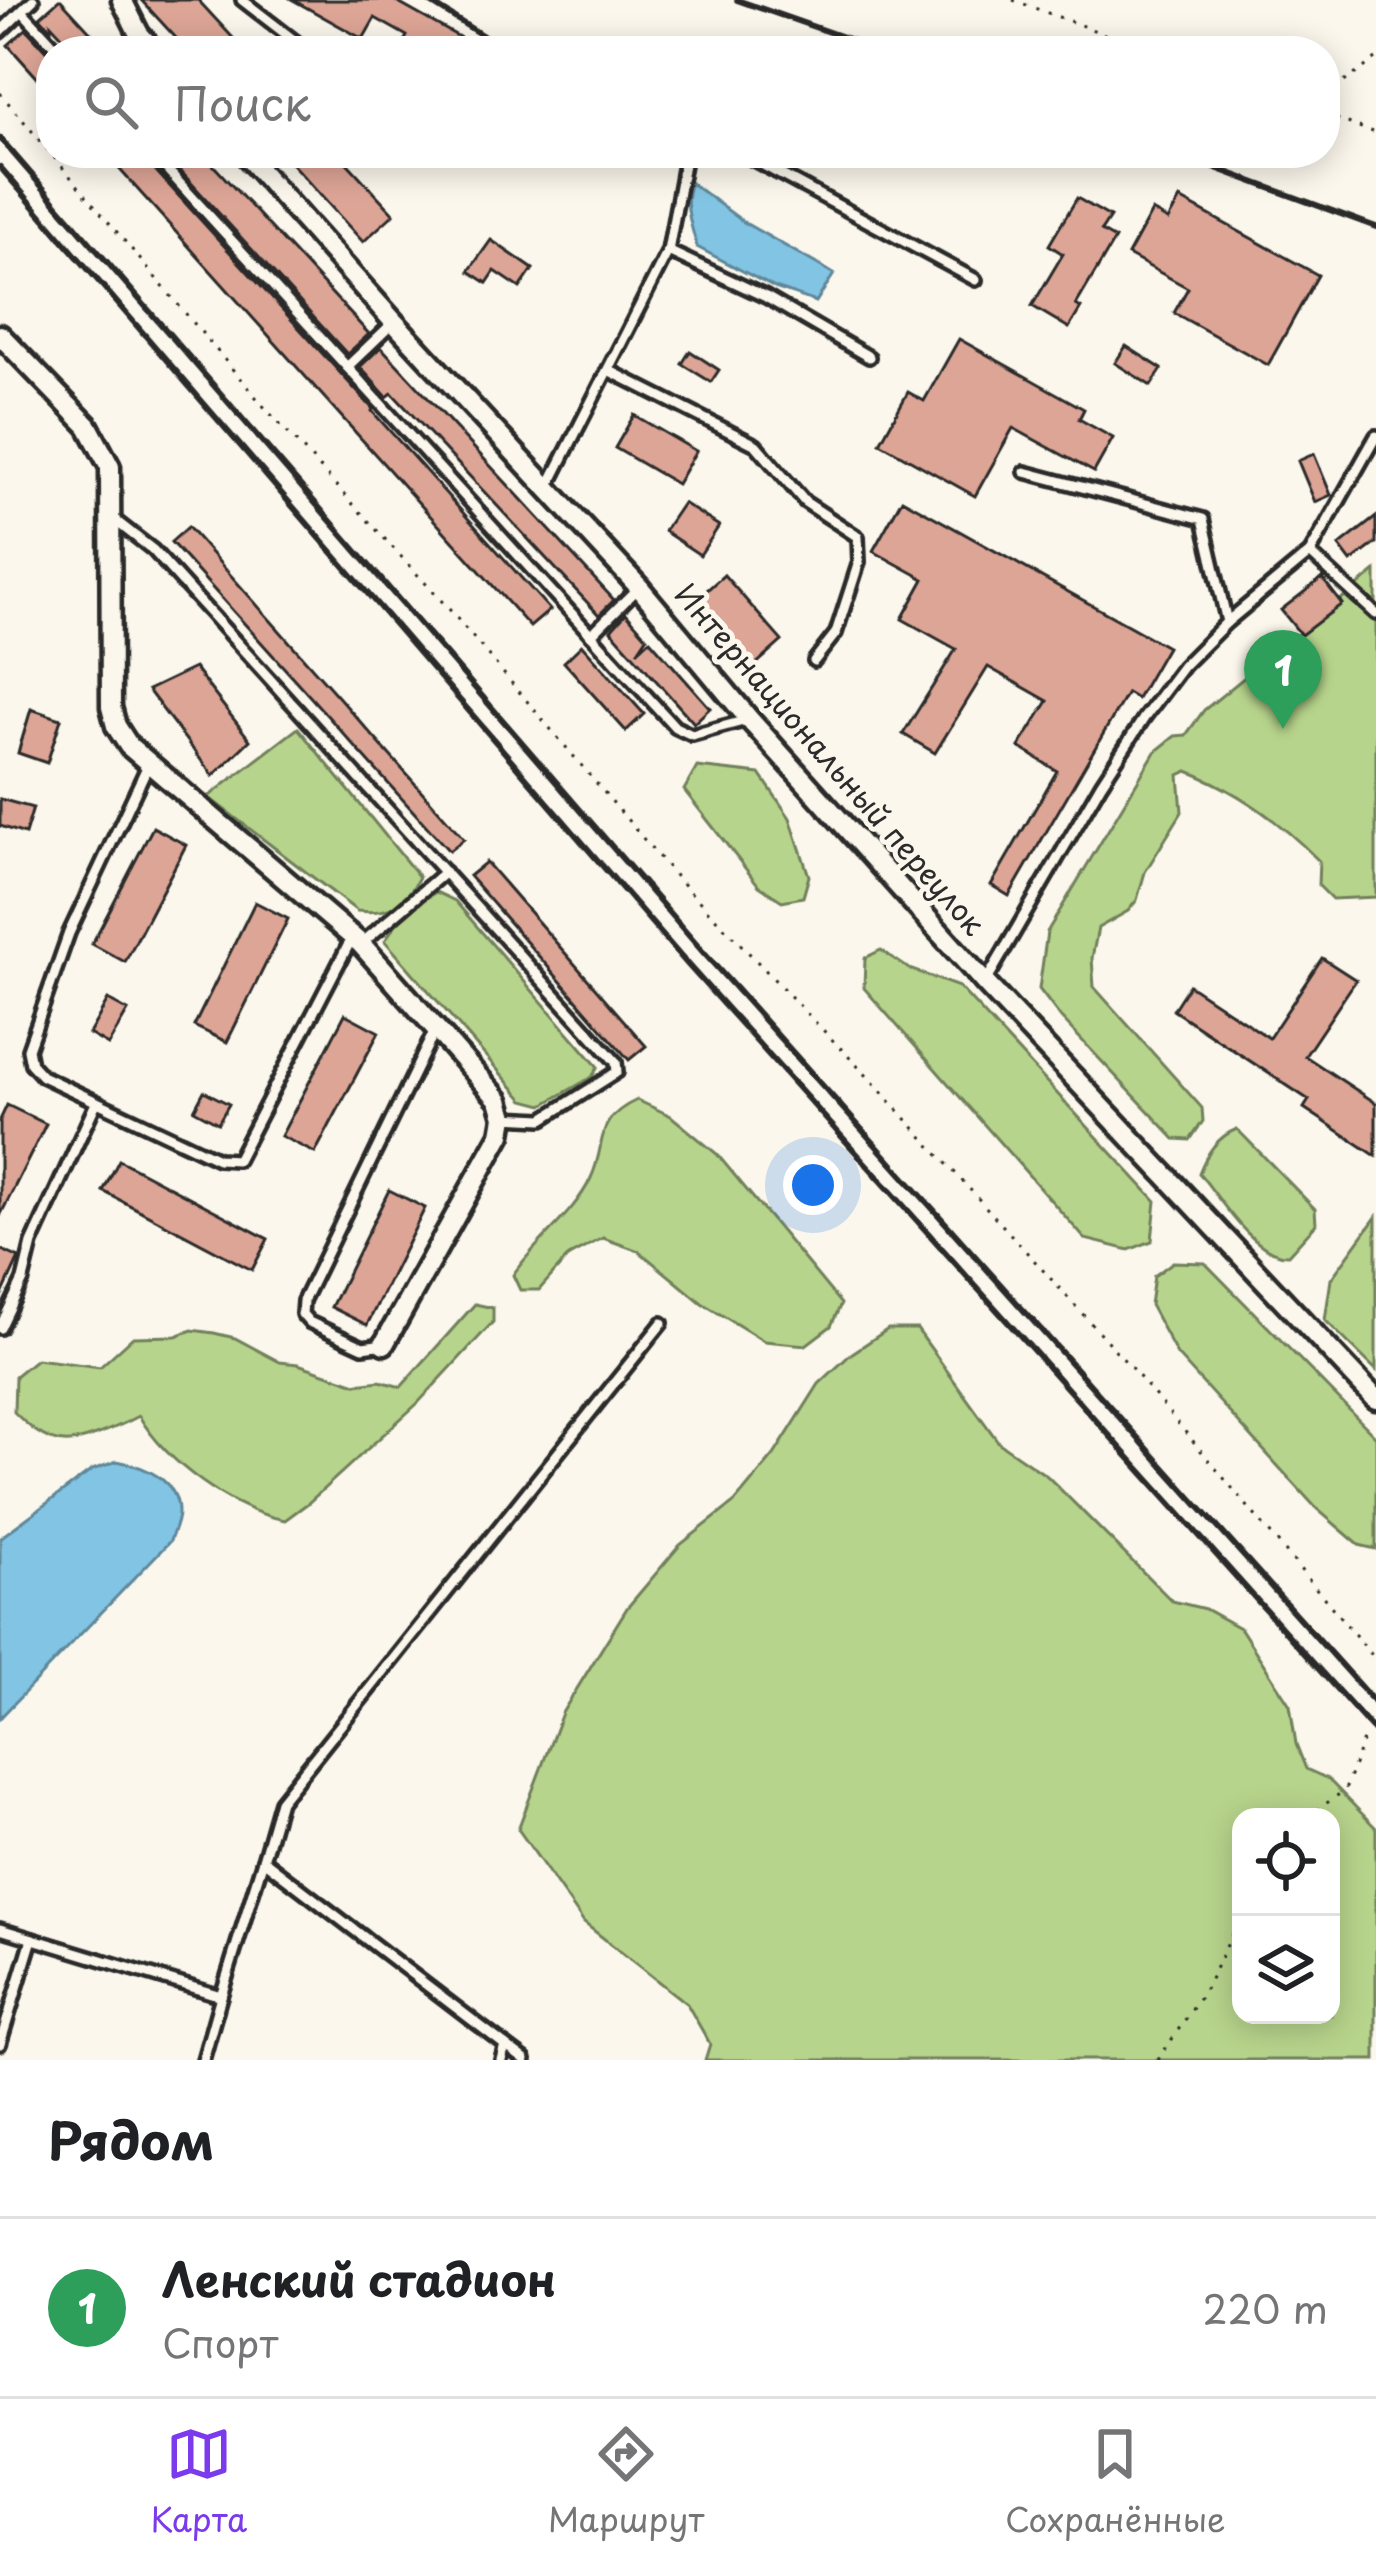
<!DOCTYPE html>
<html lang="ru">
<meta charset="utf-8">
<style>
body{margin:0;font-family:"Playpen Sans",sans-serif;background:#f6f6f6;color:#202124}
.controls{position:absolute;right:36px;bottom:36px;display:grid;overflow:hidden;border-radius:24px;box-shadow:0 6px 30px #0003}
.controls button{width:108px;height:108px;display:grid;place-items:center;padding:0;border:0;border-bottom:3px solid #e0e0e0;background:#fff;color:#202124;font:60px sans-serif}
.you{position:absolute;left:813px;top:1185px;width:42px;height:42px;margin:-30px;border:9px solid #fff;border-radius:50%;background:#1a73e8;box-shadow:0 0 0 18px #1a73e833}
.badge{display:grid;place-items:center;width:78px;height:78px;border-radius:50%;background:#7c3aed;color:#fff;font-size:39px;font-weight:700}
.pin{position:absolute;translate:-50% -99px;filter:drop-shadow(0 3px 6px #0008)}
.pin::after{content:'';position:absolute;top:63px;width:42px;height:36px;background:inherit;clip-path:polygon(0 0,100% 0,50% 100%)}
.list{margin:0;padding:0;list-style:none}
h2{display:flex;justify-content:space-between;align-items:center;height:156px;margin:0;padding:0 48px;font-size:51px}
h2 small{font-size:39px;font-weight:400;color:#757577}
.list li{display:grid;grid-template-columns:78px 1fr auto;gap:36px;align-items:center;box-sizing:border-box;height:180px;padding:0 48px;border-top:3px solid #e0e0e0}
.list b{display:block;font-size:45px;white-space:nowrap}
.list p{margin:0;font-size:39px;white-space:nowrap;color:#757577}
.list em{font-size:39px;font-style:normal;color:#757577}
.icon{flex:none;width:66px;height:66px;fill:none;stroke:currentColor;stroke-width:2;stroke-linecap:round;stroke-linejoin:round}
.map{position:relative;flex:none;width:1376px;height:2060px;overflow:hidden}
.search{position:absolute;background:#fff;box-shadow:0 6px 30px #0003;left:36px;right:36px;top:36px;height:132px;display:flex;align-items:center;gap:30px;box-sizing:border-box;padding:0 42px;border-radius:48px;color:#757577;font-size:45px}
.sheet{height:336px;background:#fff}
nav{display:flex;justify-content:space-around;align-items:center;box-sizing:border-box;height:168px;border-top:3px solid #e0e0e0;background:#fff;font-size:33px;color:#757577}
nav a{display:grid;justify-items:center;gap:6px}
nav .on{color:#7c3aed}
.map>svg:first-child{display:block}
</style>
<div class="map">
<svg width="1376" height="2060" viewBox="0 0 1376 2060">
<rect width="100%" height="100%" fill="#fbf7ec"/>
<filter id="ink" filterUnits="userSpaceOnUse"><feTurbulence type="fractalNoise" baseFrequency=".00833" numOctaves="2"/><feDisplacementMap in="SourceGraphic" scale="24" xChannelSelector="R" yChannelSelector="G"/><feConvolveMatrix kernelMatrix="1 2 1 2 8 2 1 2 1" color-interpolation-filters="sRGB"/></filter>
<g filter="url(#ink)">
<!-- green -->
<g fill="#b7d48c" stroke="#71805c" stroke-width="3" fill-rule="evenodd">
<path d="M1376,571v326l-44,2 -14,-14 1,-24c-38,-39 -81,-70 -131,-90l-9,4 3,37 -37,60 -8,28 -9,11 -30,17 -6,30 2,29 108,121 1,13 -13,19 -15,-1 -114,-121 -22,-29 8,-57 108,-180 20,-16 11,-1 18,-25z"/>
<path d="M298,728l121,149c-14,28 -30,38 -62,34l-149,-114z"/>
<polygon points="697,767 760,774 790,818 809,876 803,897 782,901 759,886 684,790"/>
<path d="M436,892l19,9 143,166 -6,10 -49,28 -19,-5 -139,-159c12,-22 29,-36 51,-49z"/>
<polygon points="881,950 909,969 959,987 1156,1201 1152,1241 1129,1250 1085,1239 864,988 865,958"/>
<path d="M637,1100l34,16 46,38 124,150 -10,22 -25,19 -42,-4 -62,-38 -63,-52 -36,-13 -34,18 -30,34h-19l-7,-15c22,-34 61,-60 78,-97 17,-37 1,-57 46,-78z"/>
<path d="M1237,1129l78,80 1,15 -28,31c-34,1 -68,-57 -89,-82 8,-20 18,-36 38,-44z"/>
<polygon points="1376,1217 1376,1370 1325,1320 1331,1279"/>
<polygon points="1173,1262 1205,1263 1376,1437 1376,1549 1359,1545 1317,1509 1177,1355 1150,1305 1154,1276"/>
<path d="M475,1304l18,4v14l-75,81 -110,100 -23,17c-54,-10 -118,-57 -146,-104 -15,8 -59,28 -75,26 -20,-1 -37,-17 -50,-30l1,-36 21,-17 64,8 33,-30 43,-1 16,-6 22,3 21,5 45,24 18,2 58,20 24,-3 21,6z"/>
<path d="M888,1329h29l82,114 48,33 125,125 33,8 36,20 49,76 6,39 10,25 22,10 48,49v232h-671l5,-16 -23,-40 -103,-81 -66,-94 44,-116 65,-105 53,-63 55,-43 39,-47 45,-71 32,-30zM1241,1817h90v198h-90z"/>
</g>
<!-- water -->
<g fill="#82c4e3" stroke="#5f8799" stroke-width="3">
<path d="M691,183l54,40 89,51 -18,28 -41,-14 -78,-41c-5,-20 -15,-45 -6,-64z"/>
<path d="M117,1461c27,5 62,19 61,52 0,9 -5,19 -8,28l-170,177v-180l92,-68z"/>
</g>
<!-- building -->
<g fill="#dda596" stroke="#2b2b2b" stroke-width="3">
<polygon points="59,0 61,0 108,51 76,51 51,24 51,29 40,17"/>
<polygon points="141,0 198,0 245,51 188,51"/>
<polygon points="293,0 393,0 484,51 399,51 407,36 375,18 363,39"/>
<polygon points="26,29 51,56 51,93 8,45"/>
<polygon points="105,153 143,153 145,159 373,409 372,411 550,610 530,627"/>
<polygon points="164,153 202,153 369,334 347,354"/>
<polygon points="282,153 338,153 394,214 363,242"/>
<polygon points="1077,198 1110,217 1101,231 1115,239 1076,305 1081,308 1069,328 1032,306 1063,254 1049,245"/>
<polygon points="1180,199 1318,275 1268,365 1174,313 1188,288 1128,255 1152,211 1168,220"/>
<polygon points="491,240 533,269 520,288 495,271 487,283 469,271"/>
<polygon points="959,339 1084,409 1079,419 1113,438 1094,472 1013,428 975,496 880,443 908,392 924,401"/>
<polygon points="1126,346 1162,369 1151,386 1115,363"/>
<polygon points="381,347 614,600 599,615 392,393 387,397 360,367"/>
<polygon points="690,351 719,370 711,382 682,364"/>
<polygon points="634,415 696,451 677,484 615,448"/>
<polygon points="1314,454 1331,495 1315,502 1298,461"/>
<polygon points="902,499 1167,647 1137,699 1127,693 1009,896 991,885 1057,771 1019,747 1048,701 988,667 935,753 903,734 956,649 902,619 924,579 873,551"/>
<polygon points="683,503 719,526 700,555 664,531"/>
<polygon points="1376,517 1376,543 1351,562 1339,546"/>
<polygon points="188,527 464,839 449,851 171,542"/>
<polygon points="724,575 782,641 754,666 696,600"/>
<polygon points="1322,578 1342,604 1301,635 1281,610"/>
<polygon points="626,613 647,637 637,652 650,640 710,708 694,723 611,630"/>
<polygon points="582,645 644,714 626,731 564,662"/>
<polygon points="194,668 250,740 213,776 148,690"/>
<polygon points="31,709 61,719 47,763 18,753"/>
<polygon points="0,799 33,808 25,834 0,826"/>
<polygon points="153,827 186,845 125,962 92,944"/>
<polygon points="486,862 646,1046 629,1060 469,876"/>
<polygon points="255,902 288,919 227,1042 194,1026"/>
<polygon points="1322,958 1356,980 1305,1056 1376,1103 1376,1156 1304,1108 1309,1100 1173,1010 1189,985 1269,1038"/>
<polygon points="108,1000 128,1011 108,1045 89,1034"/>
<polygon points="345,1014 379,1032 315,1153 281,1136"/>
<polygon points="204,1091 229,1104 218,1123 194,1110"/>
<polygon points="7,1105 46,1124 0,1216 0,1120"/>
<polygon points="119,1160 268,1239 252,1270 103,1191"/>
<polygon points="389,1190 425,1208 367,1325 331,1307"/>
<polygon points="0,1249 19,1258 0,1299"/>
</g>
<g fill="none" stroke-linecap="round" stroke-linejoin="round">
<!-- lane casing -->
<g stroke="#2b2b2b" stroke-width="18">
<g id="lane">
<polyline points="242,0 308,51"/>
<polyline points="22,11 59,51"/>
<polyline points="0,32 33,0"/>
<polyline points="152,153 675,727 692,735 747,720"/>
<polyline points="741,153 976,280"/>
<polyline points="668,251 686,153"/>
<polyline points="347,367 394,322"/>
<polyline points="608,370 756,445 805,502 858,537 859,562 836,633 814,661"/>
<polyline points="1025,472 1203,519 1227,622"/>
<polyline points="547,489 668,251 766,297 869,357"/>
<polyline points="112,518 153,550 616,1062 617,1072 543,1119 504,1117"/>
<polyline points="1310,553 1376,614"/>
<polyline points="591,635 638,588"/>
<polyline points="149,763 69,933 28,1049 31,1064 42,1076 218,1159 237,1160 353,936"/>
<polyline points="362,943 445,872"/>
<polyline points="985,983 1101,784 1144,718 1183,666 1227,622 1310,553 1376,436"/>
<polyline points="0,1328 23,1280 32,1243 96,1103"/>
<polyline points="384,1344 363,1347 309,1322 302,1314 303,1301 436,1028"/>
<polyline points="263,1860 280,1801 662,1323"/>
<polyline points="0,1929 221,1996 203,2060"/>
<polyline points="221,1996 263,1860 505,2045"/>
<polyline points="0,2044 32,1939"/>
<polyline points="501,2060 505,2045 525,2060"/>
</g>
</g>
<!-- street casing -->
<g stroke="#2b2b2b" stroke-width="27">
<g id="street">
<polyline points="122,0 139,34 154,51"/>
<polyline points="244,153 394,322 639,587 749,719 985,983 1376,1399"/>
<polyline points="0,335 88,426 110,467 111,707 116,726 129,746 361,944 499,1100 504,1117 501,1134 384,1344"/>
</g>
</g>
<!-- path -->
<g stroke="#2b2b2b" stroke-width="3" stroke-dasharray="3 9" stroke-linecap="butt">
<polyline points="1013,0 1150,51"/>
<polyline points="0,93 266,409 449,609 675,876 871,1080 1136,1373 1376,1660"/>
<polyline points="1325,96 1376,59"/>
<polyline points="1325,115 1376,133"/>
<polyline points="1307,1817 1345,1790 1363,1740"/>
<polyline points="1158,2060 1203,1993 1241,1917"/>
</g>
<!-- lane -->
<use href="#lane" stroke="#fbf7ec" stroke-width="9"/>
<!-- street -->
<use href="#street" stroke="#fbf7ec" stroke-width="18"/>
<!-- rail -->
<g stroke="#2b2b2b" stroke-width="6">
<polyline points="426,0 507,51"/>
<polyline points="737,0 883,51"/>
<polyline points="0,138 703,952 1376,1704"/>
<polyline points="670,153 673,155"/>
<polyline points="1175,153 1376,227"/>
<polyline points="0,167 688,965 1376,1733"/>
</g>
</g>
</g>
<g text-anchor="middle" stroke-width="10" stroke-linejoin="round" paint-order="stroke">
<!-- street labels -->
<g font-size="30" fill="#2b2b2b" stroke="#fbf7ec">
<text transform="translate(829 760) rotate(49)" y="10">Интернациональный переулок</text>
</g>
</g>
</svg>
<div class="controls">
<button><svg class="icon" aria-label="locate" viewBox="0 0 24 24"><circle cx="12" cy="12" r="6"/><path d="M12 2v4M12 18v4M2 12h4M18 12h4"/></svg></button>
<button><svg class="icon" aria-label="layers" viewBox="0 0 24 24"><path d="M12 4l9 5-9 5-9-5zM3 14l9 5 9-5"/></svg></button>
</div>
<div class="you"></div>
<div class="pin badge" style="left:1283px;top:729px;background:#2e9e5b">1</div>
<div class="search"><svg class="icon" aria-label="search" viewBox="0 0 24 24"><circle cx="10" cy="10" r="6"/><path d="M15 15l6 6"/></svg>Поиск</div>
</div>
<section class="sheet">
<h2>Рядом<small></small></h2>
<ul class="list">
<li><span class="badge" style="background:#2e9e5b">1</span><div><b>Ленский стадион</b><p>Спорт</p></div><em>220 m</em></li>
</ul>
</section>
<nav>
<a class="on"><svg class="icon" aria-label="map" viewBox="0 0 24 24"><path d="M3 6l6-2 6 2 6-2v14l-6 2-6-2-6 2zM9 4v14M15 6v14"/></svg>Карта</a>
<a><svg class="icon" aria-label="directions" viewBox="0 0 24 24"><path d="M12 3l9 9-9 9-9-9zM9 14v-3h6M13 9l2 2-2 2"/></svg>Маршрут</a>
<a><svg class="icon" aria-label="saved" viewBox="0 0 24 24"><path d="M7 4h10v16l-5-4-5 4z"/></svg>Сохранённые</a>
</nav>
